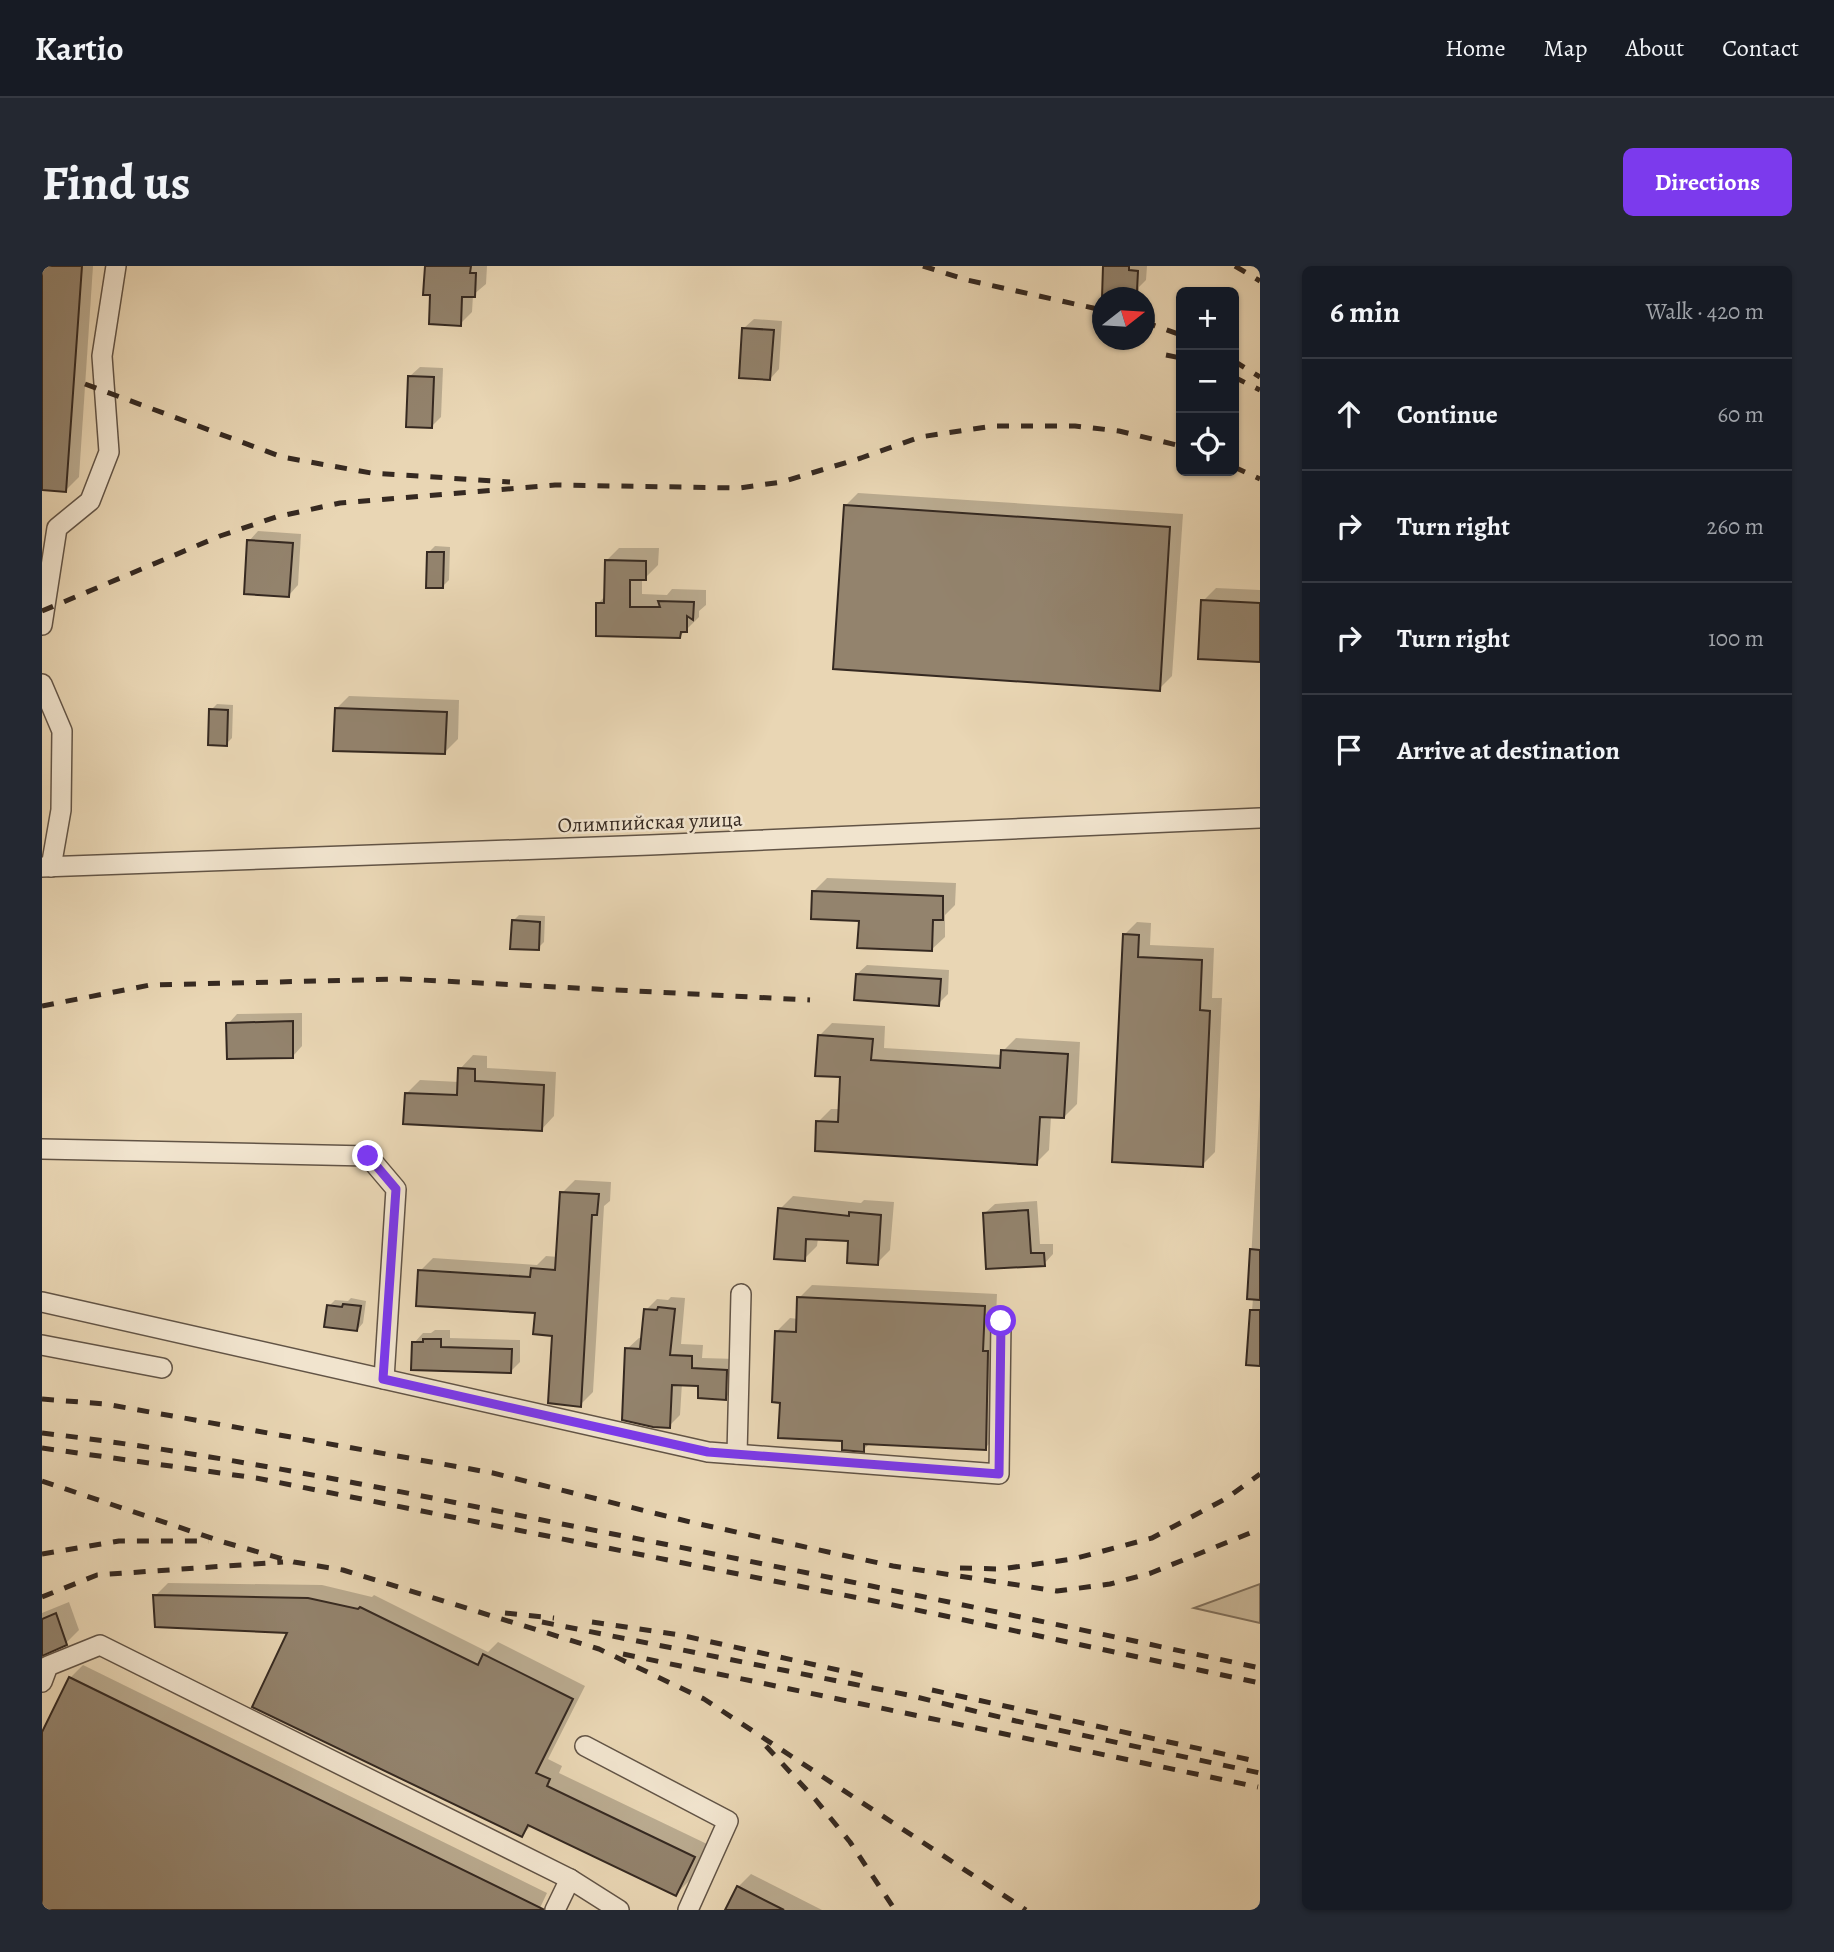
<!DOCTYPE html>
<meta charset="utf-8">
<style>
body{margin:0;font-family:Alegreya,serif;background:#242831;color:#f1f3f6}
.controls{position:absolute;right:21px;top:21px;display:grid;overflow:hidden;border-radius:10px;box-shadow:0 2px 5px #0004}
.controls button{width:63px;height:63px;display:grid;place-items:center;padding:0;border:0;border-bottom:2px solid #363941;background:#171b24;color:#f1f3f6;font:35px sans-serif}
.compass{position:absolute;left:1050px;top:21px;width:63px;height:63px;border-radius:50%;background:#171b24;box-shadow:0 2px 5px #0004;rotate:73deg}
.stop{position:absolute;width:21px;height:21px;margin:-16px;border:5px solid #7c3aed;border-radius:50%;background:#fff}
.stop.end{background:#7c3aed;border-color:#fff;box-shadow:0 2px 7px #0008}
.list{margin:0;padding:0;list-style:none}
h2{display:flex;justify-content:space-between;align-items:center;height:91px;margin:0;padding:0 28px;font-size:30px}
h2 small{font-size:23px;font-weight:400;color:#9ea1a6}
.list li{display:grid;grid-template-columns:46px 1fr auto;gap:21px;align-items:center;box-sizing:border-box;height:112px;padding:0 28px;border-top:2px solid #363941}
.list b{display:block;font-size:26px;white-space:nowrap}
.list em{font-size:23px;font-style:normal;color:#9ea1a6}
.icon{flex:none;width:38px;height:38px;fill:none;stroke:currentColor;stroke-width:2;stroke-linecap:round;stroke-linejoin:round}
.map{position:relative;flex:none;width:1218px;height:1644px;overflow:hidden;border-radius:10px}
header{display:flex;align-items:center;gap:42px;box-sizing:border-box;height:98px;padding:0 35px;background:#171b24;border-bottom:2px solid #363941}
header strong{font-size:33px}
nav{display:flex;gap:38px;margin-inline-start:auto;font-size:24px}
.intro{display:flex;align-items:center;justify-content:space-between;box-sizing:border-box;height:168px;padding:0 42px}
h1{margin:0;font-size:49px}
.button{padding:18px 32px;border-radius:10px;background:#7c3aed;color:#fff;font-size:24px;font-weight:700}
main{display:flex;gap:42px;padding:0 42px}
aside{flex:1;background:#171b24;border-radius:10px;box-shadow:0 2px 5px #0004}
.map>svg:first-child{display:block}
</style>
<header>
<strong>Kartio</strong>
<nav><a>Home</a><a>Map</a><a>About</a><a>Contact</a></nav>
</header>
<div class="intro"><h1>Find us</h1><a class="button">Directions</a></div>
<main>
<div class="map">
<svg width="1218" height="1644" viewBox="0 0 1218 1644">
<rect width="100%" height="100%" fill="#e9d6b4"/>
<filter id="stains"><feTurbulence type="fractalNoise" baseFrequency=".00286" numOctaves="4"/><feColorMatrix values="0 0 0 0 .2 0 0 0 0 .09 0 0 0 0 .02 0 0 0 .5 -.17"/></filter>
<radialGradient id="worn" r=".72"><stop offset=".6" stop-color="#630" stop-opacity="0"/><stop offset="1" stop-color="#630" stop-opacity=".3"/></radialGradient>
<!-- green -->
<polygon fill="#cab99b" stroke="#80715e" stroke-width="2" points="1218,1318 1218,1357 1152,1342"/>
<!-- shadow -->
<g fill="#0003">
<polygon points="0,0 51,0 37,211 24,224 0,223"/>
<polygon points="385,0 445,0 444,18 431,29 430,46 418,58 390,27"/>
<polygon points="1062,0 1105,0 1104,14 1097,21 1097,28 1093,32 1061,32"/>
<polygon points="712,53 740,55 737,103 728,113 702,62"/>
<polygon points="378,101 401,102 399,151 389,161 368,110"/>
<polygon points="816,227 1141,248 1130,410 1117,423 803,240"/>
<polygon points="216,265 259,268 256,319 247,329 207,275"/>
<polygon points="393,280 408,281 407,314 400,321 387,286"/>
<polygon points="577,282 617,282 616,299 603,312 600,312 600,328 625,329 630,323 664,324 664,339 657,345 657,351 638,370 556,338 563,330 564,295"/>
<polygon points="1174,322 1218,324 1218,395 1161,335"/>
<polygon points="307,430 417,434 416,473 403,486 294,443"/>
<polygon points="175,438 191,439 190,472 184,478 169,444"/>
<polygon points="785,612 914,617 913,639 903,649 903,671 889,684 818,653 772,625"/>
<polygon points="477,649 503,650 502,676 496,682 471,655"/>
<polygon points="1095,656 1109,657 1108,679 1172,682 1170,732 1180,732 1173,886 1160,899 1082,669"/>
<polygon points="825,699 907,704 906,728 896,738 815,708"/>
<polygon points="260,747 260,780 251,790 186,758 195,748"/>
<polygon points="790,757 843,760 842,782 961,789 961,785 974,772 1038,776 1035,838 1022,851 1009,850 1007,884 994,897 776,856 789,843 798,843 800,810 777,770"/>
<polygon points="431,789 445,790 445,802 514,806 512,850 499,864 365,827 378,814 417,816 418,803"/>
<polygon points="1218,830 1218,1098 1206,1097 1211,1032 1207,1031"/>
<polygon points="533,914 569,916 568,935 562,940 551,1126 538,1139 512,1068 494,1045 378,1005 391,992 495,999 504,990 516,991 520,927"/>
<polygon points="751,930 819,937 822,934 852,936 848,984 835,997 808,974 776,972 775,980 762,993 738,943"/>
<polygon points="995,935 998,978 1011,978 1011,988 1002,998 943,947 953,938"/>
<polygon points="770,1019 955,1028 953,1072 956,1169 943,1182 828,1177 821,1184 740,1135 735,1065 748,1052 756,1053 757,1032"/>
<polygon points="629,1031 643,1032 639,1078 661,1079 660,1092 695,1093 695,1120 683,1132 658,1118 640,1117 638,1149 627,1160 585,1083 597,1072 601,1072 604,1044 615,1033 626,1034"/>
<polygon points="309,1032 324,1035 321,1057 315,1064 287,1040 293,1034 306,1035"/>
<polygon points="393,1064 408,1064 408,1072 478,1074 478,1096 468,1106 372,1077 381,1067 389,1067"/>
<polygon points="126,1317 280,1319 330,1331 332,1329 446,1386 456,1376 543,1420 506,1493 520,1500 517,1507 665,1578 647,1615 634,1628 490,1559 480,1569 248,1366 113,1330"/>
<polygon points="27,1336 37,1364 24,1377 0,1389 0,1347"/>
<polygon points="41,1399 505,1627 497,1644 0,1644 0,1470 28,1412"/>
<polygon points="709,1608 780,1644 685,1644 696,1621"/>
</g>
<!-- building -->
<g fill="#93836d" stroke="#352921" stroke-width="2">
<polygon points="0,0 40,0 24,226 0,224"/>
<polygon points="383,0 429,0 428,7 434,7 433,31 420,31 419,60 387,58 388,29 381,29"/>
<polygon points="1061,0 1087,0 1087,4 1096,5 1095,25 1088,25 1088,32 1060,32"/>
<polygon points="700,62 732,64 728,114 697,112"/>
<polygon points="366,110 392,111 390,162 364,161"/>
<polygon points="802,239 1128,261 1118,425 791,403"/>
<polygon points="205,274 251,277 247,331 202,328"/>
<polygon points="385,286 402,286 401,322 384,322"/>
<polygon points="563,294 604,295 604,314 588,314 588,341 618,341 616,335 652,336 651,354 645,350 645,366 639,366 638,372 554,370 554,337 562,337"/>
<polygon points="1159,334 1218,337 1218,396 1156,393"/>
<polygon points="293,442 405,446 403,488 291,485"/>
<polygon points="167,443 186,444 185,480 166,479"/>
<polygon points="770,625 901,630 901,654 891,654 890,685 815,682 817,655 769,653"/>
<polygon points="470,654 498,656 497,684 468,683"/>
<polygon points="1081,668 1097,669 1096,691 1160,694 1158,744 1168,745 1161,901 1070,896"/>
<polygon points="814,708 899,713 897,740 812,734"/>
<polygon points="251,755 251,792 185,793 184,757"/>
<polygon points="776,769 831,773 829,794 958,802 959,784 1026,788 1022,852 998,851 995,899 773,885 774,855 796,856 798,811 773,810"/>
<polygon points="416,802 433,803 433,815 502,819 500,865 361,858 363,827 415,829"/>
<polygon points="518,926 557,928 555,949 550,949 539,1141 506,1137 510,1070 491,1068 493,1047 374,1040 376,1004 488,1011 489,1002 513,1004"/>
<polygon points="736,942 807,950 807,946 839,949 836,999 805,997 806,975 764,973 763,995 732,993"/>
<polygon points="986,944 989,987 1002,987 1003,1000 944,1003 941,947"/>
<polygon points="1208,983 1218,984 1218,1034 1205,1033"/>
<polygon points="755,1031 943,1040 941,1085 946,1085 944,1184 822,1178 822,1186 800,1184 800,1175 736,1172 738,1137 730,1136 733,1065 754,1066"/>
<polygon points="301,1038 319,1040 315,1065 282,1061 285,1039 300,1041"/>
<polygon points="616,1041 633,1043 628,1089 650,1090 650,1102 685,1104 684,1134 656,1132 656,1120 630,1119 628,1162 611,1161 580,1154 583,1082 598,1083 602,1043 615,1044"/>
<polygon points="1208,1044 1218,1044 1218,1100 1204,1099"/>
<polygon points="381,1073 399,1073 399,1081 470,1083 469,1107 369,1104 370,1076 381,1076"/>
<polygon points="111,1329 266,1332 316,1343 318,1341 436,1399 441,1388 531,1433 494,1507 508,1513 505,1520 653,1591 634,1630 486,1559 480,1571 210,1441 245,1367 113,1361"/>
<polygon points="14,1347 25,1379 0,1390 0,1353"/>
<polygon points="27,1411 501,1643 501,1644 0,1644 0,1466"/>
<polygon points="695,1620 742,1644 683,1644"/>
</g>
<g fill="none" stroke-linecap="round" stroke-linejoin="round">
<!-- minor casing -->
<g stroke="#625446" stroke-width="22">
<g id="minor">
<polyline points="0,359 15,262 48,235 67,186 60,90 74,0"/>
<polyline points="0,418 20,465 19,544 9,601"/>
<polyline points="0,601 608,579 1218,552"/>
<polyline points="0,883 326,890 354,923 342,1113"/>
<polyline points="0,1036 666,1186 957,1208 959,1055"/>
<polyline points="0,1079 120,1102"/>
<polyline points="695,1188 699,1028"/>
<polyline points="0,1416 6,1400 58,1379 528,1613 577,1644"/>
<polyline points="543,1480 686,1555 646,1644"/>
<polyline points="513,1644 528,1613"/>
</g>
</g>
<!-- minor -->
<use href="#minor" stroke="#f1e4ce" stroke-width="19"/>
<!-- rail -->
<g stroke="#352921" stroke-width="5" stroke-dasharray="12 12" stroke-linecap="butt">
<polyline points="881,0 925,14 1060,44"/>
<polyline points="1193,0 1218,15"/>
<polyline points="1102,56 1139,69"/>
<polyline points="1124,89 1139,92"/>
<polyline points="1192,95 1218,111"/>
<polyline points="1192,111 1218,124"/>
<polyline points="43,118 240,191 329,207 468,216"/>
<polyline points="1192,201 1218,213"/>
<polyline points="0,345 178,270 234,251 298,237 513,219 697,222 740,216 819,192 878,171 951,160 1033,160 1077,165 1139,180"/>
<polyline points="0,740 108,719 360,713 768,734"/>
<polyline points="0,1133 63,1138 451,1207 648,1256 851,1300 1015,1325 1068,1318 1109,1307 1218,1263"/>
<path d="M0,1167c171,20 341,55 510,89 236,46 472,95 708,146"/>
<polyline points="0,1182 214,1212 842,1337 1218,1417"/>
<polyline points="0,1215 181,1276 252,1296 301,1304 557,1383 662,1433 984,1644"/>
<polyline points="0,1288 77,1275 167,1275"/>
<polyline points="918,1302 959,1303 1031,1293 1110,1272 1185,1232 1218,1208"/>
<polyline points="0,1331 55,1309 241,1296"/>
<polyline points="463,1347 512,1352"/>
<polyline points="500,1356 866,1429 974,1455 1218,1507"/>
<polyline points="550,1356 638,1369 828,1411"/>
<polyline points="581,1388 1216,1521"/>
<polyline points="890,1424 1218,1496"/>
<polyline points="724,1480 773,1533 808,1576 853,1644"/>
</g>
</g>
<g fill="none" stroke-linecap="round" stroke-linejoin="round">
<!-- route -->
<polyline stroke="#7c3aed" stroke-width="9" points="326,890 354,923 341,1113 666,1186 957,1208 959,1055"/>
</g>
<g text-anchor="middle" stroke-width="5" stroke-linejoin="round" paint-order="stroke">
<!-- street labels -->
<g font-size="21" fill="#352921" stroke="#f1e4ce">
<text transform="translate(608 556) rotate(-2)" y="7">Олимпийская улица</text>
</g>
</g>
<rect width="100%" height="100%" filter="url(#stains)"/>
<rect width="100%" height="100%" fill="url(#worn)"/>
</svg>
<div class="controls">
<button>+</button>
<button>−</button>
<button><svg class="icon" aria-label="locate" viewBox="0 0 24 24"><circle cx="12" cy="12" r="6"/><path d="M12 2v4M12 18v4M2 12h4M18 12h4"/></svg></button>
</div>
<svg class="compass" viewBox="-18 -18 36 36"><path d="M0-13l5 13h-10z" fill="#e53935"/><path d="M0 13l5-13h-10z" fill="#9ea1a6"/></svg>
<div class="stop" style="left:959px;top:1055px"></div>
<div class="stop end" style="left:326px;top:890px"></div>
</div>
<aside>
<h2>6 min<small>Walk · 420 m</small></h2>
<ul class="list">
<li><svg class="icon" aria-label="ahead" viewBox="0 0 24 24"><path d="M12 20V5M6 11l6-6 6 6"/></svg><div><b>Continue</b></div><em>60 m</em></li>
<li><svg class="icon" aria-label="right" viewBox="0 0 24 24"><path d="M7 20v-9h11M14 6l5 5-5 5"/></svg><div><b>Turn right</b></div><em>260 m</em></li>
<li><svg class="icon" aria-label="right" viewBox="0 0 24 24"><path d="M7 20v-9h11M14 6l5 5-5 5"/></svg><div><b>Turn right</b></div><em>100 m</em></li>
<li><svg class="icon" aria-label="arrive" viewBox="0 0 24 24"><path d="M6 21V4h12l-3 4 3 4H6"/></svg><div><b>Arrive at destination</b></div></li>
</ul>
</aside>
</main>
